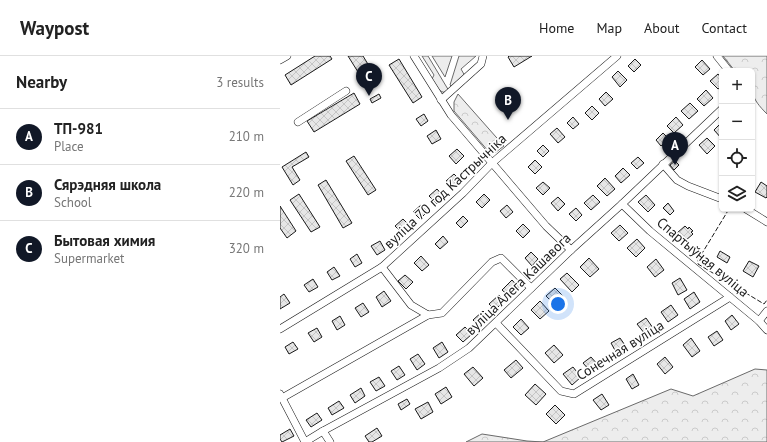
<!DOCTYPE html>
<meta charset="utf-8">
<style>
body{margin:0;font-family:"PT Sans",sans-serif;background:#f2f2f2;color:#222}
.controls{position:absolute;right:12px;top:12px;display:grid;overflow:hidden;border-radius:6px;box-shadow:0 1px 3px #0004}
.controls button{width:36px;height:36px;display:grid;place-items:center;padding:0;border:0;border-bottom:1px solid #e0e0e0;background:#fff;color:#222;font:20px sans-serif}
.you{position:absolute;left:278px;top:248px;width:14px;height:14px;margin:-10px;border:3px solid #fff;border-radius:50%;background:#1a73e8;box-shadow:0 0 0 6px #1a73e833}
.badge{display:grid;place-items:center;width:26px;height:26px;border-radius:50%;background:#111827;color:#fff;font-size:13px;font-weight:700}
.pin{position:absolute;translate:-50% -33px;filter:drop-shadow(0 1px 2px #0008)}
.pin::after{content:'';position:absolute;top:21px;width:14px;height:12px;background:inherit;clip-path:polygon(0 0,100% 0,50% 100%)}
.list{margin:0;padding:0;list-style:none}
h2{display:flex;justify-content:space-between;align-items:center;height:52px;margin:0;padding:0 16px;font-size:17px}
h2 small{font-size:13px;font-weight:400;color:#767676}
.list li{display:grid;grid-template-columns:26px 1fr auto;gap:12px;align-items:center;box-sizing:border-box;height:56px;padding:0 16px;border-top:1px solid #e0e0e0}
.list b{display:block;font-size:15px;white-space:nowrap}
.list p{margin:0;font-size:13px;white-space:nowrap;color:#767676}
.list em{font-size:13px;font-style:normal;color:#767676}
.icon{flex:none;width:22px;height:22px;fill:none;stroke:currentColor;stroke-width:2;stroke-linecap:round;stroke-linejoin:round}
.map{position:relative;flex:none;width:487px;height:386px;overflow:hidden}
header{display:flex;align-items:center;gap:24px;box-sizing:border-box;height:56px;padding:0 20px;background:#fff;border-bottom:1px solid #e0e0e0}
header strong{font-size:19px}
nav{display:flex;gap:22px;margin-inline-start:auto;font-size:14px}
main{display:flex}
aside{flex:1;background:#fff}
.map>svg:first-child{display:block}
</style>
<header>
<strong>Waypost</strong>
<nav><a>Home</a><a>Map</a><a>About</a><a>Contact</a></nav>
</header>
<main>
<aside>
<h2>Nearby<small>3 results</small></h2>
<ul class="list">
<li><span class="badge">A</span><div><b>ТП-981</b><p>Place</p></div><em>210 m</em></li>
<li><span class="badge">B</span><div><b>Сярэдняя школа</b><p>School</p></div><em>220 m</em></li>
<li><span class="badge">C</span><div><b>Бытовая химия</b><p>Supermarket</p></div><em>320 m</em></li>
</ul>
</aside>
<div class="map">
<svg width="487" height="386" viewBox="0 0 487 386">
<defs>
<pattern id="forest-crowns" width="20" height="18" patternUnits="userSpaceOnUse"><rect width="20" height="18" fill="#ededed"/><path d="M2 6a3 3 0 1 1 6 0M12 15a3 3 0 1 1 6 0" fill="none" stroke="#cbcbcb"/></pattern>
<pattern id="building-cross-hatch" width="8" height="8" patternUnits="userSpaceOnUse"><rect width="8" height="8" fill="#e6e6e6"/><path d="M0 0l8 8M0 8l8-8" fill="none" stroke="#c5c5c5"/></pattern>
</defs>
<rect width="100%" height="100%" fill="#fff"/>
<!-- green -->
<g fill="#ededed" stroke="#6a6a6a">
<path d="M142,0h6l21,35c-9,5 -13,-6 -17,-12l2,-4z"/>
<polygon points="152,0 172,0 165,21"/>
<polygon points="179,0 196,0 181,13 185,20 172,31 170,29"/>
</g>
<!-- forest -->
<g fill="url(#forest-crowns)" stroke="#6a6a6a">
<path d="M443,0h44v58c-17,-17 -15,-21 -15,-43h-17z"/>
<polygon points="178,38 224,90 216,96 209,96 174,55 174,46"/>
<polygon points="475,313 487,314 487,386 186,386 202,378 247,385 263,386 391,333 413,340"/>
</g>
<!-- building -->
<g fill="url(#building-cross-hatch)" stroke="#1a1a1a">
<polygon points="35,0 50,0 52,3 11,29 5,19"/>
<polygon points="68,0 83,0 94,18 83,24"/>
<polygon points="229,0 252,0 234,11 228,1"/>
<polygon points="119,3 142,41 133,47 109,9"/>
<polygon points="355,3 361,9 354,16 348,10"/>
<polygon points="422,4 430,13 423,19 415,11"/>
<polygon points="338,15 347,24 340,31 332,21"/>
<polygon points="438,18 442,23 442,30 438,33 430,25"/>
<polygon points="426,34 433,42 424,50 417,43"/>
<polygon points="326,36 333,43 325,50 319,43"/>
<polygon points="74,37 80,48 34,76 27,65"/>
<polygon points="99,38 101,42 92,47 90,43"/>
<polygon points="410,47 418,55 409,63 401,55"/>
<polygon points="312,50 319,57 312,64 305,57"/>
<polygon points="144,58 148,65 141,70 136,63"/>
<polygon points="293,61 299,68 293,73 287,67"/>
<polygon points="396,61 403,69 394,77 387,70"/>
<polygon points="441,67 442,68 442,83 434,74"/>
<polygon points="277,72 285,81 278,87 270,78"/>
<polygon points="156,74 161,83 152,88 147,80"/>
<polygon points="383,77 389,83 381,90 376,84"/>
<polygon points="427,82 435,90 427,98 419,89"/>
<polygon points="263,89 269,95 263,101 257,95"/>
<polygon points="177,93 184,100 176,108 169,100"/>
<polygon points="26,96 29,101 12,111 20,124 13,129 2,111"/>
<polygon points="74,100 96,134 88,139 66,105"/>
<polygon points="358,101 364,107 357,113 351,107"/>
<polygon points="255,104 262,111 255,118 248,111"/>
<polygon points="395,105 399,109 394,114 390,109"/>
<polygon points="343,112 350,119 341,127 335,120"/>
<polygon points="174,118 181,125 173,132 166,125"/>
<polygon points="325,122 335,133 327,140 317,130"/>
<polygon points="46,124 72,167 63,172 38,129"/>
<polygon points="263,126 270,132 263,139 256,132"/>
<polygon points="481,126 487,130 487,141 486,142 475,136"/>
<polygon points="157,133 164,141 157,148 149,140"/>
<polygon points="19,138 40,171 31,176 10,144"/>
<polygon points="204,138 210,144 202,152 196,146"/>
<polygon points="313,139 320,146 311,154 304,147"/>
<polygon points="366,139 375,149 368,156 358,146"/>
<polygon points="278,141 285,148 278,155 271,147"/>
<polygon points="388,147 394,155 390,159 383,152"/>
<polygon points="141,149 147,156 140,163 133,156"/>
<polygon points="227,149 233,156 226,162 220,155"/>
<polygon points="0,150 16,175 7,182 0,172"/>
<polygon points="296,152 302,159 296,165 289,158"/>
<polygon points="183,160 188,165 181,172 176,167"/>
<polygon points="123,163 131,171 123,178 115,170"/>
<polygon points="243,168 250,175 243,182 236,175"/>
<polygon points="340,169 348,177 339,185 331,177"/>
<polygon points="405,170 408,173 409,171 413,175 411,176 413,178 405,185 397,177"/>
<polygon points="163,180 168,186 160,193 155,188"/>
<polygon points="357,183 365,192 356,201 347,192"/>
<polygon points="100,185 105,194 97,199 91,190"/>
<polygon points="440,195 450,201 447,207 437,201"/>
<polygon points="251,196 258,203 252,210 245,202"/>
<polygon points="77,198 82,207 75,211 70,203"/>
<polygon points="141,200 149,209 142,215 134,207"/>
<polygon points="309,202 319,213 310,221 300,211"/>
<polygon points="376,203 384,214 375,221 367,211"/>
<polygon points="469,205 479,210 473,221 463,215"/>
<polygon points="54,211 60,220 52,224 47,216"/>
<polygon points="287,217 299,229 292,236 280,223"/>
<polygon points="125,219 133,226 126,233 118,225"/>
<polygon points="400,222 407,234 398,239 392,227"/>
<polygon points="33,223 38,231 29,236 24,229"/>
<polygon points="232,224 239,232 230,241 222,234"/>
<polygon points="275,232 284,241 275,249 266,240"/>
<polygon points="104,235 111,245 102,251 96,241"/>
<polygon points="414,236 420,246 410,253 404,243"/>
<polygon points="4,238 10,247 0,253 0,241"/>
<polygon points="219,239 224,245 215,254 209,248"/>
<polygon points="260,245 269,255 260,263 251,254"/>
<polygon points="83,247 89,256 81,261 75,252"/>
<polygon points="391,249 398,259 388,266 381,256"/>
<polygon points="203,255 209,261 199,270 193,264"/>
<polygon points="452,259 459,268 451,274 445,265"/>
<polygon points="60,260 65,269 57,274 52,265"/>
<polygon points="366,262 373,272 365,278 357,268"/>
<polygon points="241,263 249,272 241,279 233,271"/>
<polygon points="185,271 192,278 183,286 176,279"/>
<polygon points="37,272 42,281 34,286 28,277"/>
<polygon points="437,275 443,284 434,290 428,281"/>
<polygon points="340,282 347,292 337,298 331,287"/>
<polygon points="411,282 420,295 412,301 403,289"/>
<polygon points="13,286 18,293 9,298 5,291"/>
<polygon points="162,286 168,296 159,302 153,292"/>
<polygon points="274,289 283,299 274,307 265,297"/>
<polygon points="138,298 145,308 137,314 130,303"/>
<polygon points="311,301 318,309 310,315 303,307"/>
<polygon points="385,301 393,311 385,318 377,308"/>
<polygon points="236,304 243,312 231,322 224,314"/>
<polygon points="119,310 125,319 117,324 111,315"/>
<polygon points="193,311 203,322 194,330 184,318"/>
<polygon points="293,311 301,321 292,329 283,318"/>
<polygon points="353,318 359,329 352,333 346,323"/>
<polygon points="99,321 105,330 96,335 90,326"/>
<polygon points="255,328 266,338 256,349 245,339"/>
<polygon points="166,331 172,341 161,348 155,338"/>
<polygon points="81,332 85,340 75,347 70,339"/>
<polygon points="322,338 329,349 321,354 313,344"/>
<polygon points="127,343 130,348 121,354 118,348"/>
<polygon points="59,345 64,352 52,359 48,352"/>
<polygon points="148,346 153,356 141,363 135,353"/>
<polygon points="275,349 285,359 276,368 266,358"/>
<polygon points="37,357 42,364 31,371 26,364"/>
<polygon points="97,372 102,380 92,386 89,386 85,380"/>
<polygon points="10,373 14,380 2,386 0,383 0,379"/>
</g>
<g fill="none" stroke-linecap="round" stroke-linejoin="round">
<!-- minor casing -->
<g stroke="#1a1a1a" stroke-width="8">
<g id="minor">
<polyline points="134,0 171,59 266,170 291,194"/>
<polyline points="437,0 449,15"/>
<polyline points="0,4 7,0"/>
<polyline points="161,44 201,8 203,0"/>
<polyline points="18,66 66,35"/>
<polyline points="383,108 397,124 408,130 442,143"/>
<polyline points="342,148 370,175 479,265 487,274"/>
<polyline points="466,153 487,166"/>
<polyline points="102,211 131,249 148,259 162,257 212,206 221,202 251,232"/>
<polyline points="479,265 487,255"/>
<polyline points="216,267 281,335 294,338 450,241"/>
<polyline points="0,273 102,211 183,137 212,107 337,0"/>
<polyline points="0,338 25,386"/>
<polyline points="2,342 148,259"/>
<polyline points="43,375 50,386"/>
<polyline points="25,386 43,375 159,312 189,292 291,194 342,148 442,53"/>
</g>
</g>
<!-- minor -->
<use href="#minor" stroke="#fff" stroke-width="7"/>
<!-- fence -->
<polyline stroke="#1a1a1a" stroke-width="1" stroke-dasharray="5 2" stroke-linecap="butt" points="449,153 418,204 418,208 484,248 487,244"/>
</g>
<g text-anchor="middle" stroke-width="3" stroke-linejoin="round" paint-order="stroke">
<!-- street labels -->
<g font-size="14" fill="#1a1a1a" stroke="#fff">
<text transform="translate(165 135) rotate(-43)" y="5">вуліца 70 год Кастрычніка</text>
<text transform="translate(423 201) rotate(40)" y="5">Спартыўная вуліца</text>
<text transform="translate(238 228) rotate(-44)" y="5">вуліца Алега Кашавога</text>
<text transform="translate(340 294) rotate(-32)" y="5">Сонечная вуліца</text>
</g>
</g>
</svg>
<div class="controls">
<button>+</button>
<button>−</button>
<button><svg class="icon" aria-label="locate" viewBox="0 0 24 24"><circle cx="12" cy="12" r="6"/><path d="M12 2v4M12 18v4M2 12h4M18 12h4"/></svg></button>
<button><svg class="icon" aria-label="layers" viewBox="0 0 24 24"><path d="M12 4l9 5-9 5-9-5zM3 14l9 5 9-5"/></svg></button>
</div>
<div class="you"></div>
<div class="pin badge" style="left:395px;top:109px">A</div>
<div class="pin badge" style="left:228px;top:64px">B</div>
<div class="pin badge" style="left:89px;top:40px">C</div>
</div>
</main>
